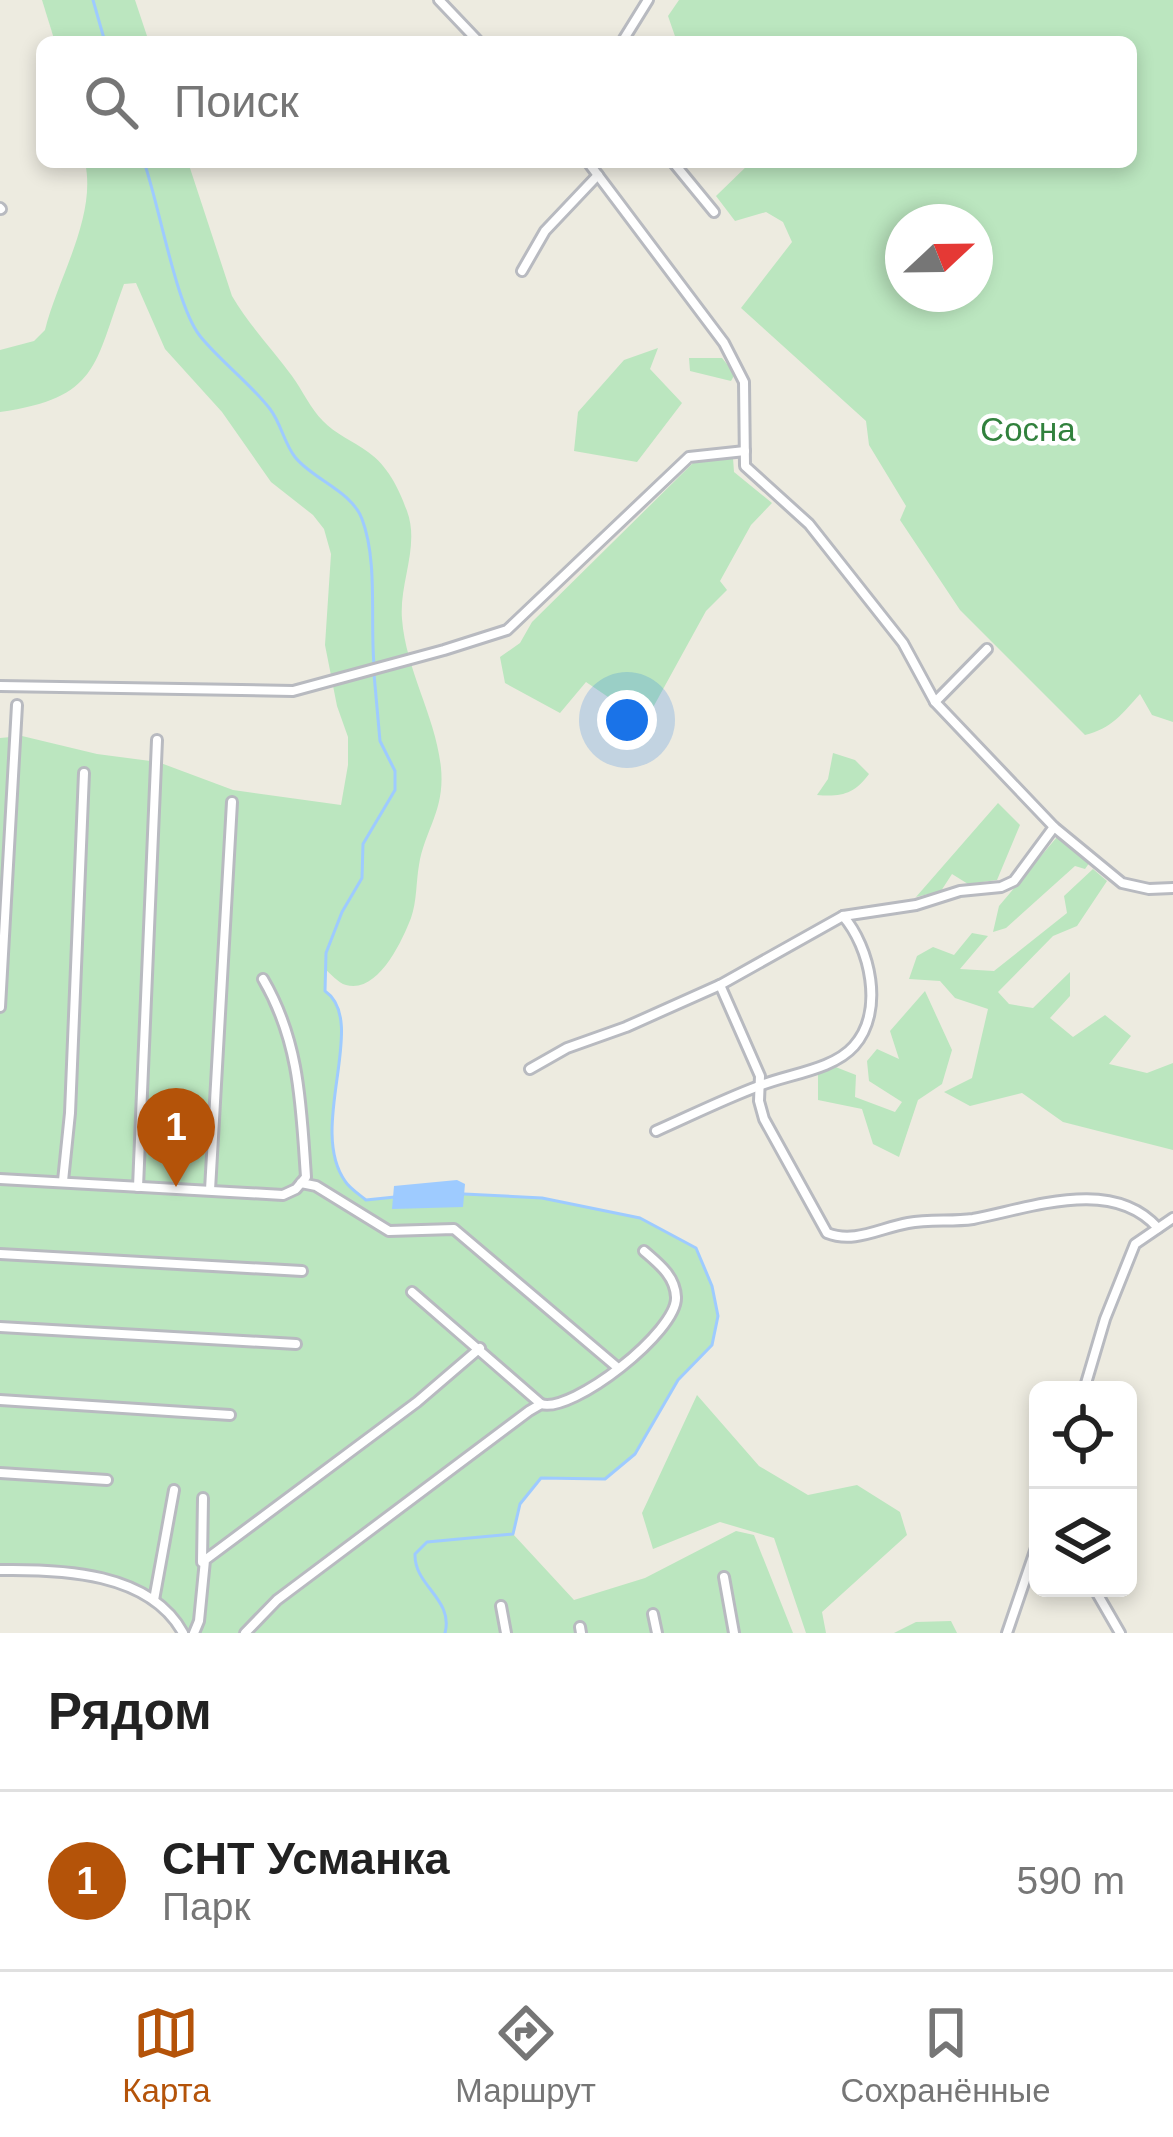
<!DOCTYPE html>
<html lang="ru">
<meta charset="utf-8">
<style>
body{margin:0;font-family:Helvetica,sans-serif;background:#f2f2f2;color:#222}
.controls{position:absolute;right:36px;bottom:36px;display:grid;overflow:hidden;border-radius:18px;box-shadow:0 6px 18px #0003}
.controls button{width:108px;height:108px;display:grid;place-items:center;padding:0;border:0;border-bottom:3px solid #e0e0e0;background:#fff;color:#222;font:60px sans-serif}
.compass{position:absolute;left:885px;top:204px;width:108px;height:108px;border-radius:50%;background:#fff;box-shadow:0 6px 18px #0003;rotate:68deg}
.you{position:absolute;left:627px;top:720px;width:42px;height:42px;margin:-30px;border:9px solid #fff;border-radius:50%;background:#1a73e8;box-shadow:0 0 0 18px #1a73e833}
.badge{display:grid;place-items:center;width:78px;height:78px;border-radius:50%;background:#b45309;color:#fff;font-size:39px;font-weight:700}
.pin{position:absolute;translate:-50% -99px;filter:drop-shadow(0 3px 6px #0008)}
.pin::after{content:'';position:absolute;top:63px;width:42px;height:36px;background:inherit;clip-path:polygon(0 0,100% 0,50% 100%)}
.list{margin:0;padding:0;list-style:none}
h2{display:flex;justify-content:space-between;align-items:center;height:156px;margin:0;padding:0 48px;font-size:51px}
h2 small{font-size:39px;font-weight:400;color:#767676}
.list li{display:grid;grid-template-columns:78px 1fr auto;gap:36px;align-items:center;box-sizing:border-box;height:180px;padding:0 48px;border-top:3px solid #e0e0e0}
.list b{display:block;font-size:45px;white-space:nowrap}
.list p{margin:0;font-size:39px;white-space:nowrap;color:#767676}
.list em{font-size:39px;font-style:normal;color:#767676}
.icon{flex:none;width:66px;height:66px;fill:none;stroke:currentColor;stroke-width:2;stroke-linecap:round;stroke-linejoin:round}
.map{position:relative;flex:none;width:1173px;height:1633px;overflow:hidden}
.search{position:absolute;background:#fff;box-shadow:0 6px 18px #0003;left:36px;right:36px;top:36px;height:132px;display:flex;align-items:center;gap:30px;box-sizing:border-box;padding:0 42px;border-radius:18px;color:#767676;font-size:45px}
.sheet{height:336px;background:#fff}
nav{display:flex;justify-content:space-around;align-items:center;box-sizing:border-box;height:168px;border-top:3px solid #e0e0e0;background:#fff;font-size:33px;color:#767676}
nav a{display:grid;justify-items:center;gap:6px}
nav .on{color:#b45309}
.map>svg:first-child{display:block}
</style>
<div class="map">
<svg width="1173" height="1633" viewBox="0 0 1173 1633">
<rect width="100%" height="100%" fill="#edebe0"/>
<!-- green -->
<g fill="#bbe6bf" fill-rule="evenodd">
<polygon points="42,0 135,0 149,42 55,42"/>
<path d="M679,0h494v722l-21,-7 -12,-21c-17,19 -29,35 -55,41l-125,-125 -60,-90 6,-14 -37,-61 -3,-24 -125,-113 51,-66 -9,-20 -17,-10 -31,9 -19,-25 35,-34h380v-120h-454l-9,-26zM903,222h72v72h-72z"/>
<path d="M85,162h103l44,134c17,29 40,53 60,80 11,15 18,32 31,45 12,13 30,20 45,31 20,14 31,37 39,59 13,35 -8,72 -5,108 4,52 34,98 39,149 4,43 -16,61 -22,97 -3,17 -2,36 -8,53 -9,23 -33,76 -65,67 -8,-2 -16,-12 -21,-16v21c45,32 -17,138 20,191 5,7 15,13 21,19l94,-6 82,4 98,20 56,30 16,38 6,30 -6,29 -34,35 -43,74 -30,25 -64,-1 -21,26 -7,30 61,66 71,-22 91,-47 18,4 39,98h-613l-21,-28 -79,-31 -80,-2v-834l22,-2 75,18 61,8 75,28 108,15 7,-40v-28l-11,-31 -12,-61 6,-91 -7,-25 -11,-14 -42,-33 -49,-70 -57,-63 -29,-66 -12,1c-30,81 -25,114 -124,128v-62l34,-9 11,-11c13,-53 52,-113 40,-168z"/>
<polygon points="658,348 650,369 682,403 637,462 574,451 578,412 624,360"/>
<polygon points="689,358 722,358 735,374 731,381 690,371"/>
<polygon points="733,458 734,472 772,503 751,525 720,581 727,590 706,611 645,722 586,682 560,713 505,683 500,657 520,643 532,622 695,461"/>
<path d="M833,753l22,7 14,14c-15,20 -27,23 -52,21l11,-16z"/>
<polygon points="998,803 1020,825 997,880 968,884 952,874 941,891 916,897"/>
<polygon points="1057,837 1090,862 1085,869 1075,866 1006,928 993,932 999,906"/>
<polygon points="1093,869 1107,881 1077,926 1053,936 998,992 1009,1004 1033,1008 1070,972 1070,996 1050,1018 1073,1037 1105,1015 1131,1036 1109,1064 1147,1073 1173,1063 1173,1150 1063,1122 1022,1093 970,1106 944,1092 972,1078 988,1009 955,998 940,981 909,979 917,956 933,947 954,955 972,933 988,936 960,969 994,971 1067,913 1064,896"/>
<polygon points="925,991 952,1050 942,1084 918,1100 899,1157 873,1144 862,1109 818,1100 818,1074 833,1066 856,1075 855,1097 895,1112 902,1102 869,1081 867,1061 877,1049 899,1059 890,1031"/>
<polygon points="697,1395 759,1466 808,1495 857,1485 900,1512 907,1535 822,1612 826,1633 806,1633 774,1538 720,1522 653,1549 642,1513"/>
<polygon points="951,1621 957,1633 894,1633 916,1622"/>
</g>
<!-- water -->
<polygon fill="#9ecbff" points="457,1180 465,1184 463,1207 392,1209 394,1186"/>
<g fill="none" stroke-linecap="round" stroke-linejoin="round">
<!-- stream -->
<g stroke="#9ecbff" stroke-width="3">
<polyline points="93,0 105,42"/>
<path d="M144,162c15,42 32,144 56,174 21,26 49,46 70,73 11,14 14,34 25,48 17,22 57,34 67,62 16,42 8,101 12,146"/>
<path d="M374,674l6,67 15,30v19l-32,54 -1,34 -20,34 -16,41 -1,38c44,30 -18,136 20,190 4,7 15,14 21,19l29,-3"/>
<path d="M445,1633c9,-34 -31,-47 -30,-79l12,-12 86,-8 7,-30 21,-26 64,1 30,-25 43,-74 34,-35 6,-29 -6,-30 -16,-38 -56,-30 -98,-20 -78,-4"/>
</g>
<!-- minor casing -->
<g stroke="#b8bac0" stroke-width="14">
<g id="minor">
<polyline points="439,0 479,42"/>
<polyline points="622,42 648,0"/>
<polyline points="588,162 724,343 744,382 745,466 809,524 903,643 935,702 1054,827 1122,883 1149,889 1173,888"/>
<polyline points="673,162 714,212"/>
<polyline points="0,208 1,209"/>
<polyline points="522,271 545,231 598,175"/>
<polyline points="0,686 293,691 444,650 507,630 689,457 745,451"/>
<polyline points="935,702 987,649"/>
<path d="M720,985l40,91 -1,25 5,18 63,114c27,11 53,-5 81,-10 22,-4 44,-1 65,-4 58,-11 139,-43 185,9"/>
<polyline points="0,1007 17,705"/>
<polyline points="530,1069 567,1048 626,1027 720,985 843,916 916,905 960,891 1001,887 1014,881 1054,827"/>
<path d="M656,1131c34,-15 68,-32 103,-45 29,-12 74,-16 95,-40 31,-35 16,-99 -11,-130"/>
<path d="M0,1179l283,16 13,-6 10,-12c-5,-71 -6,-135 -43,-198"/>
<polyline points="63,1181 70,1113 84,773"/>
<polyline points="301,1183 316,1186 389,1231 454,1229 618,1368"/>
<polyline points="138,1187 157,740"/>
<polyline points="210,1190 232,802"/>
<polyline points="0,1254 302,1271"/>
<polyline points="412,1292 541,1404"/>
<polyline points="0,1327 296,1344"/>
<polyline points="1084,1390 1105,1319 1135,1244 1173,1218"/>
<polyline points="0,1400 230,1415"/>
<polyline points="0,1473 107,1480"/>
<polyline points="202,1562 203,1498"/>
<path d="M0,1570c61,-1 150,2 183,63"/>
<polyline points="724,1577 734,1633"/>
<polyline points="1094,1588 1120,1633"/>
<polyline points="154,1600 174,1490"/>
<polyline points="501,1606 506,1633"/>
<polyline points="653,1614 657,1633"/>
<polyline points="580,1627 581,1633"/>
<polyline points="194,1633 199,1621 205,1560 417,1402 480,1348"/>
<path d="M245,1633l32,-33 252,-189 12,-7c31,10 137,-73 135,-107 -1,-21 -17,-33 -32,-46"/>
<polyline points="1007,1633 1038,1542"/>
</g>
</g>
<!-- minor -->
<use href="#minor" stroke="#fff" stroke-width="8"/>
</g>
<g text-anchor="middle" stroke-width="9" stroke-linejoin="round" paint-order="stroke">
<!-- park labels -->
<g font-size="33" fill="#31813d" stroke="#fff">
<text x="1028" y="441">Сосна</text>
</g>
</g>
</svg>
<div class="controls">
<button><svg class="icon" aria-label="locate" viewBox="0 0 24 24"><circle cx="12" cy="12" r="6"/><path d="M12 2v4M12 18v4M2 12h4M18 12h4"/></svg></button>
<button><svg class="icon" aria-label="layers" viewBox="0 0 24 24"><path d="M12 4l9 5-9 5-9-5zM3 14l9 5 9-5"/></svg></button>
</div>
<svg class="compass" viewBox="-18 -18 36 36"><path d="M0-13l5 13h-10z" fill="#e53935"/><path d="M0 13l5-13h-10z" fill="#767676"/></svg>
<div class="you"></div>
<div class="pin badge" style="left:176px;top:1187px">1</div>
<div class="search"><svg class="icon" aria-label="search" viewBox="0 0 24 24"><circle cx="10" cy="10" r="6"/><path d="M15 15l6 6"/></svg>Поиск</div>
</div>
<section class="sheet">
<h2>Рядом<small></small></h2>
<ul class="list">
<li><span class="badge">1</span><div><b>СНТ Усманка</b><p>Парк</p></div><em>590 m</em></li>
</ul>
</section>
<nav>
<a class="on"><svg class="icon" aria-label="map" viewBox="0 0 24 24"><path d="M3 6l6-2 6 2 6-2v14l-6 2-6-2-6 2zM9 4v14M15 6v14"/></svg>Карта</a>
<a><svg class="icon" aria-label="directions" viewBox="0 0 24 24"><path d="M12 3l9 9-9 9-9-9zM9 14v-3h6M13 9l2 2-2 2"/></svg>Маршрут</a>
<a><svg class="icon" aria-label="saved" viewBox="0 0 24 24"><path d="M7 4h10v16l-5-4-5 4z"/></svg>Сохранённые</a>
</nav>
